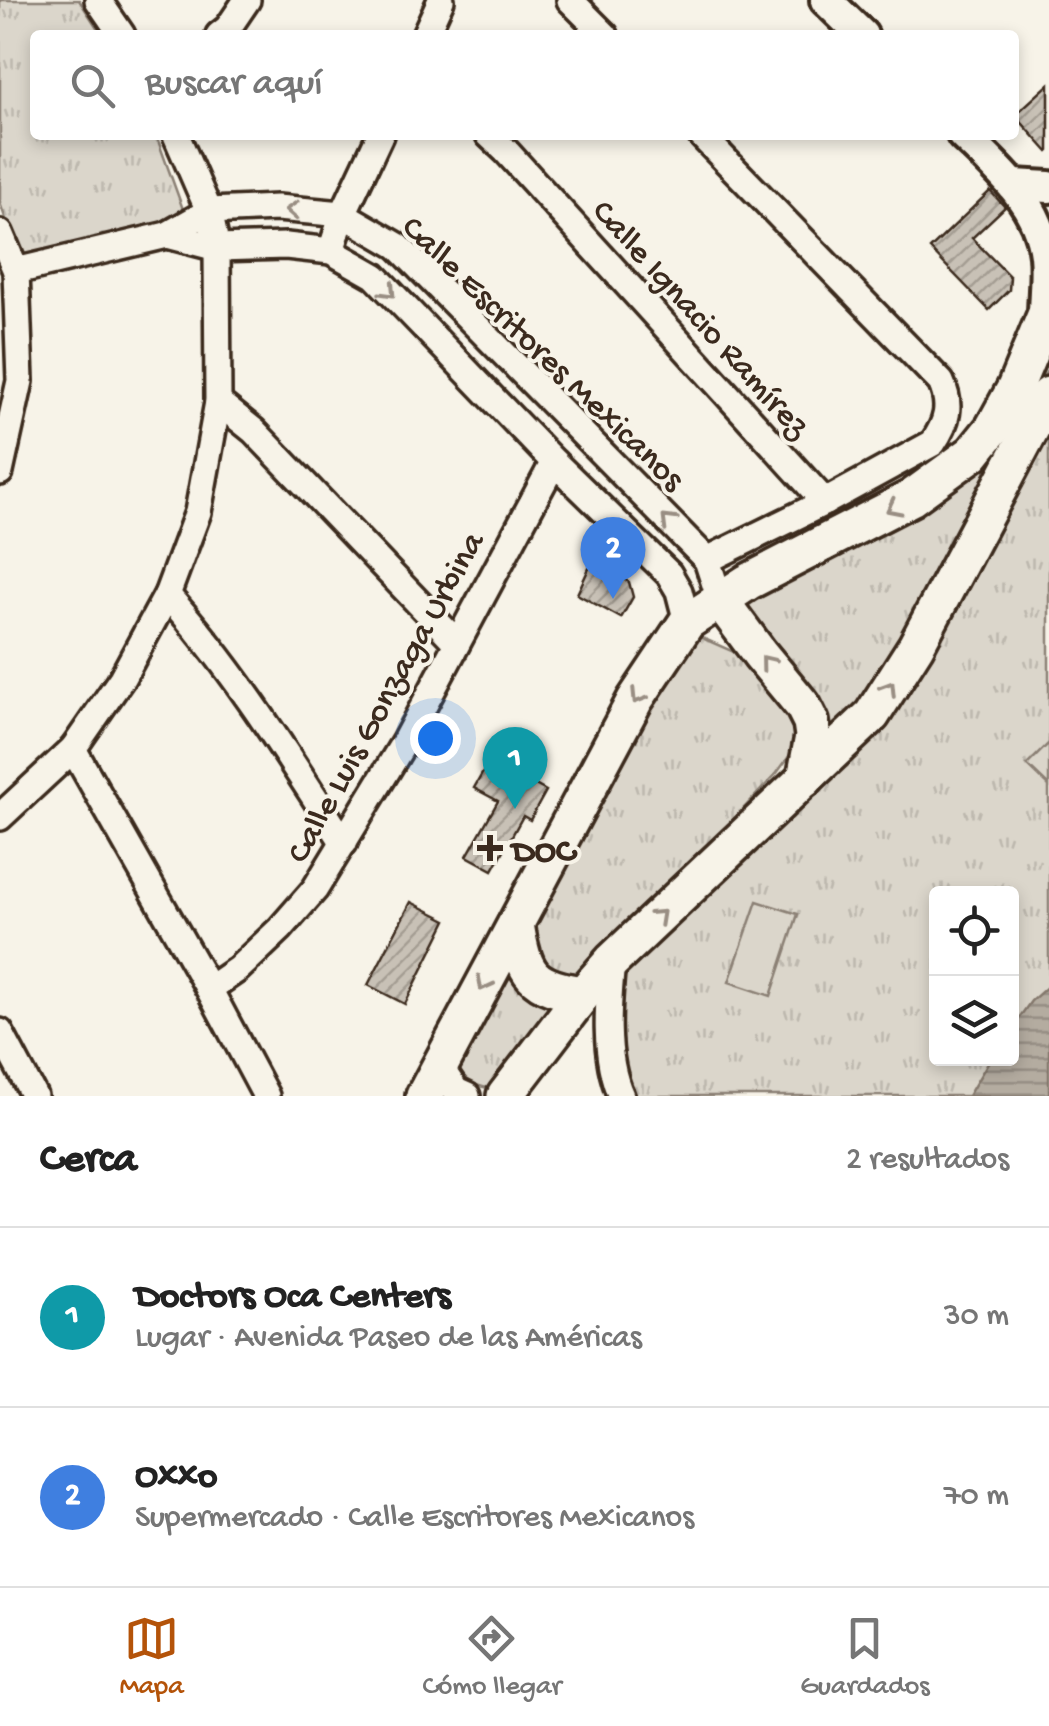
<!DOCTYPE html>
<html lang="es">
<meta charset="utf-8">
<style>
body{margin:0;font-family:"Gochi Hand",sans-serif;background:#f6f6f6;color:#222}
.controls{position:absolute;right:30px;bottom:30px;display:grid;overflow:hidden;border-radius:10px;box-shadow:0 5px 15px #0003}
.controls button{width:90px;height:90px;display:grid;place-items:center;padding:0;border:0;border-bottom:2px solid #e0e0e0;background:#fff;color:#222;font:50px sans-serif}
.you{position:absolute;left:435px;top:738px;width:35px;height:35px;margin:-25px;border:8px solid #fff;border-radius:50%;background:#1a73e8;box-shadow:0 0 0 15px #1a73e833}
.badge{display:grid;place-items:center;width:65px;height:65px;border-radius:50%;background:#b45309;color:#fff;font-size:32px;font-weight:700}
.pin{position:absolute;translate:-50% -82px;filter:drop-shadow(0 2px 5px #0008)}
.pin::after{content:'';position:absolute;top:52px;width:35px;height:30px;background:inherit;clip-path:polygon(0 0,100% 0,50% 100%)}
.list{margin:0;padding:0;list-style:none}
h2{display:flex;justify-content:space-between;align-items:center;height:130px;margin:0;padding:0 40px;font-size:42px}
h2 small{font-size:32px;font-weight:400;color:#767676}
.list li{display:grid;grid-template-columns:65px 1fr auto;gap:30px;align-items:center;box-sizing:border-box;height:180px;padding:0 40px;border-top:2px solid #e0e0e0}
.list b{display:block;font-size:38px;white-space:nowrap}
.list p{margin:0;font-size:32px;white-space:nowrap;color:#767676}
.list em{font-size:32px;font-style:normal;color:#767676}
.icon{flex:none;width:55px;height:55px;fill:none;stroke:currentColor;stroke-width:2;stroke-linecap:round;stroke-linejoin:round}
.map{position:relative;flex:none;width:1049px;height:1096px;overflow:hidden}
.search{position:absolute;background:#fff;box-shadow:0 5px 15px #0003;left:30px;right:30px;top:30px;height:110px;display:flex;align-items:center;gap:25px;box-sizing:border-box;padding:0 35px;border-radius:10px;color:#767676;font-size:38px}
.sheet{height:490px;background:#fff}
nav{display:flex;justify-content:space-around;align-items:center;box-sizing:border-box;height:140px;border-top:2px solid #e0e0e0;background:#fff;font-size:28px;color:#767676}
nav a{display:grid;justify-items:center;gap:5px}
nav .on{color:#b45309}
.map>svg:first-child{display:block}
</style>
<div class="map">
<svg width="1049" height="1096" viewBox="0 0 1049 1096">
<defs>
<pattern id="grass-tufts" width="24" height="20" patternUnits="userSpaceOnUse" patternTransform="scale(2.5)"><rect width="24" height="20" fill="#dbd6cb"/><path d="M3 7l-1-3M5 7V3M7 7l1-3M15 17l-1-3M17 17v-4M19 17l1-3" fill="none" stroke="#bdb8ae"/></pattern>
<pattern id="water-rules" width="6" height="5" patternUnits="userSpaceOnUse" patternTransform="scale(2.5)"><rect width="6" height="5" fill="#b4aca0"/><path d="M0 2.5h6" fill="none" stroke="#948c82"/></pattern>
<pattern id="building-hatch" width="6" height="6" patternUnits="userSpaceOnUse" patternTransform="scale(2.5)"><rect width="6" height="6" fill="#c8c1b6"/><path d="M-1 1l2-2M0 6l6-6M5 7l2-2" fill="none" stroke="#a49d93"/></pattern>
</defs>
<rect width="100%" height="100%" fill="#f7f3e8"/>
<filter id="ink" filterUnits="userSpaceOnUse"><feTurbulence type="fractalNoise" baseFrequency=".01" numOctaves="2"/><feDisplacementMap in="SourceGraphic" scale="20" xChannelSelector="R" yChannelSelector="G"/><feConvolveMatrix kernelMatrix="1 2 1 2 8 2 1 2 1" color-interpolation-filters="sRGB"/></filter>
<g filter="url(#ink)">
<!-- grass -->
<g fill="url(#grass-tufts)" stroke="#8b8074" stroke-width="2.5" fill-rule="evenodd">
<polygon points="0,0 79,0 102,35 35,35 35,135 156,135 184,212 173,226 29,259 14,243 0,203"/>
<polygon points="1049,323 1049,368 993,462 904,632 860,703 825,737 744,606 947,492"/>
<path d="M1049,421v675h-420c-7,-42 -23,-100 4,-137l265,-248 35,-60zM936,894h76v164h-76z"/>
<polygon points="700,637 734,652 765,684 794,723 795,748 777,773 581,981 540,966 535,907 666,677"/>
<path d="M510,961l20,31 27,19 -59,78c-20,-1 -33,-6 -42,-25z"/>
</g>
<!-- pitch -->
<g fill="#dbd6cb" stroke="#8b8074" stroke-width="2.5">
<polygon points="1049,743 1049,786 1027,765"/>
<polygon points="757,901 798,914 771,996 729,982"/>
</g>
<!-- water -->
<polygon fill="url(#water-rules)" stroke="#84786c" stroke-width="2.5" points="1049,985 1049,1096 968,1096 990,1059 1012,1058 1012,1028 1031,1001"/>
<!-- building -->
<g fill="url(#building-hatch)" stroke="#3b2a1e" stroke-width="2.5">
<polygon points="1049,84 1049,151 1048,152 1015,115"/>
<polygon points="990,191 1005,207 972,238 1010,277 1009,290 989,310 930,249"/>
<polygon points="592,562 629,582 633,597 621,618 577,594"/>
<polygon points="490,760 546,791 530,820 523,816 493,870 467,856 498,801 474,788"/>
<polygon points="411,902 447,920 405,1004 368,985"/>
</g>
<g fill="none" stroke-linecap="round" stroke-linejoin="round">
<!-- minor casing -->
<g stroke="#3b2a1e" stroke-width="32">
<g id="minor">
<polyline points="98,0 122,35"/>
<polyline points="570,0 605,35"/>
<polyline points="219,35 228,28 247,0"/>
<polyline points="425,35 441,0"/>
<polyline points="489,135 506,151 825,502"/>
<path d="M701,135l240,247c11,24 6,40 -8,61l-108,59 -118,58"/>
<polyline points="0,233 16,271 20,381 0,472"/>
<polyline points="167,235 217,248 286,246 331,251 375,276 554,462 669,574 679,591 687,622"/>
<polyline points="331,251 343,214 380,135"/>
<polyline points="16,271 167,235 209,211 277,208 343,214 398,246 707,560 720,600"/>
<polyline points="218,402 254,431 456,642"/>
<path d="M167,595c68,75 122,163 177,248"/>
<polyline points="73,749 209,989 266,1096"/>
<polyline points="0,817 73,749 122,678 167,595 198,512 218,402 217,248 209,211 176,135"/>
<path d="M612,961c-4,42 -9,95 9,135"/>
<polyline points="209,989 238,969 280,929 315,889 405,741 554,462"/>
<polyline points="0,1032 34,1096"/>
<polyline points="440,1067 456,1091 467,1096"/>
</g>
</g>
<!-- tertiary casing -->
<g stroke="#3b2a1e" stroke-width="38">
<g id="tertiary">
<polyline points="826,0 862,35"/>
<path d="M963,135c35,34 76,68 82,120 2,20 -1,42 -1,62"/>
<polyline points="1014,185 1049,187"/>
</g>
</g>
<!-- secondary casing -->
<g stroke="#3b2a1e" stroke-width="42">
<g id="secondary">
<polyline points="720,600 760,654 803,706 811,722 813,736 805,779"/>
<path d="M516,924c8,51 15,63 67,70"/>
<polyline points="424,1096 635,700 687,622 748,582 911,498 973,453 993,428 1015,388 1049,306"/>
<polyline points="505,1096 583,994 612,961 872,715 916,646 1049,395"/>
</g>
</g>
<!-- minor -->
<use href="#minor" stroke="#f7f3e8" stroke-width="25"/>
<!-- tertiary -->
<use href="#tertiary" stroke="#f7f3e8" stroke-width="30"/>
<!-- secondary -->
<use href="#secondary" stroke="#f7f3e8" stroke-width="35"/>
</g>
<!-- one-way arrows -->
<defs><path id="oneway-chevron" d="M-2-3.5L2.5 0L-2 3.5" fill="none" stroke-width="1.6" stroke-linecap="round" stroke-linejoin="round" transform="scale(2.5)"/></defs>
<g stroke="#998e83">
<use href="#oneway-chevron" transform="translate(292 210) rotate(-176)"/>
<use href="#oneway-chevron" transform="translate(389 291) rotate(46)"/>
<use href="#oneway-chevron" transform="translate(893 508) rotate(153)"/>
<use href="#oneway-chevron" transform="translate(668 521) rotate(-135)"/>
<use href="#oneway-chevron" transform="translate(767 662) rotate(-129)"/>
<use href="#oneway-chevron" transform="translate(889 688) rotate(-58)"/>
<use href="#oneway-chevron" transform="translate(638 697) rotate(122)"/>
<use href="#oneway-chevron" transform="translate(659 916) rotate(-43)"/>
<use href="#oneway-chevron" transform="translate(484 984) rotate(118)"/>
</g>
</g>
<!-- markers -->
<path fill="#3b2a1e" stroke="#f7f3e8" stroke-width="4" d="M485 833h10v10h10v10h-10v10h-10v-10h-10v-10h10z"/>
<g text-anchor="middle" stroke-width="8" stroke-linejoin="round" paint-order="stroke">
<!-- street labels -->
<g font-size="35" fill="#3b2a1e" stroke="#f7f3e8">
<text transform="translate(703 317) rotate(48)" y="12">Calle Ignacio Ramírez</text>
<text transform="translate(545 351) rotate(44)" y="12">Calle Escritores Mexicanos</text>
<text transform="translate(383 696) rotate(-61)" y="12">Calle Luis Gonzaga Urbina</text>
</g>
<!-- poi labels -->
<g font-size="35" font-weight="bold" fill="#3b2a1e" stroke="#f7f3e8" text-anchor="start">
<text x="512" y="860">DOC</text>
</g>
</g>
</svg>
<div class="controls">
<button><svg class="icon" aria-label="locate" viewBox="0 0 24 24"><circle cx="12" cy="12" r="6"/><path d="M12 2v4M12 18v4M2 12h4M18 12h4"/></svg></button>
<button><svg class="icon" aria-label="layers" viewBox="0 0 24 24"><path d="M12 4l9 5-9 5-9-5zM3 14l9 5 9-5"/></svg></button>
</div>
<div class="you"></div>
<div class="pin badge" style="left:515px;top:809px;background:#0f9aa8">1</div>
<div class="pin badge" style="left:613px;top:599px;background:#3f7fe0">2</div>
<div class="search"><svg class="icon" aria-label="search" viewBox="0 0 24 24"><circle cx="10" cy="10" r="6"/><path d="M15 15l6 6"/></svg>Buscar aquí</div>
</div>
<section class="sheet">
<h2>Cerca<small>2 resultados</small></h2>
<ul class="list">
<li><span class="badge" style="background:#0f9aa8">1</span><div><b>Doctors Oca Centers</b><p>Lugar · Avenida Paseo de las Américas</p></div><em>30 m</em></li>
<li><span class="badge" style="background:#3f7fe0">2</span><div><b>Oxxo</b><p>Supermercado · Calle Escritores Mexicanos</p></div><em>70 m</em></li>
</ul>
</section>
<nav>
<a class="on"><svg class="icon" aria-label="map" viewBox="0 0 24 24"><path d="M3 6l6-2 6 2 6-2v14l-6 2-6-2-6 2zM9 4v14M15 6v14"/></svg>Mapa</a>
<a><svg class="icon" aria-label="directions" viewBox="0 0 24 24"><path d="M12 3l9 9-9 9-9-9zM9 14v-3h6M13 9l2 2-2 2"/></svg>Cómo llegar</a>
<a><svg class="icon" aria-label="saved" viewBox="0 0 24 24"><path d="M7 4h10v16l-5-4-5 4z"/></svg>Guardados</a>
</nav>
